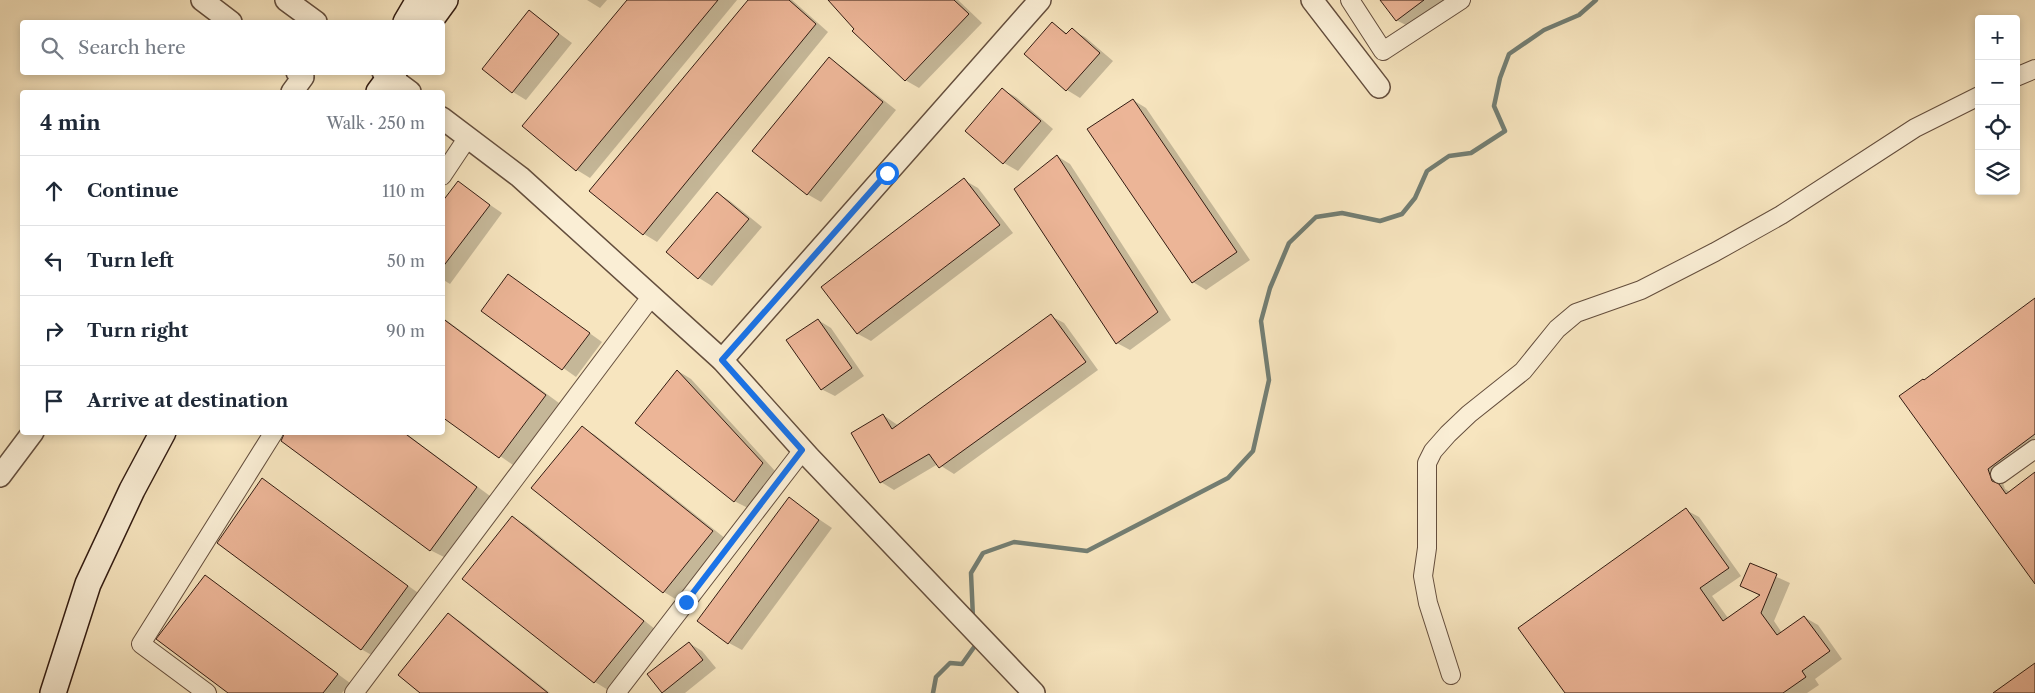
<!DOCTYPE html>
<meta charset="utf-8">
<style>
body{margin:0;font-family:"Libre Caslon Text",serif;background:#f6f6f7;color:#1f2937}
.controls{position:absolute;right:15px;top:15px;display:grid;overflow:hidden;border-radius:5px;box-shadow:0 2px 8px #0003}
.controls button{width:45px;height:45px;display:grid;place-items:center;padding:0;border:0;border-bottom:1px solid #e0e1e3;background:#fff;color:#1f2937;font:25px sans-serif}
.stop{position:absolute;width:15px;height:15px;margin:-11px;border:4px solid #1a73e8;border-radius:50%;background:#fff}
.stop.end{background:#1a73e8;border-color:#fff;box-shadow:0 1px 5px #0008}
.list{margin:0;padding:0;list-style:none}
h2{display:flex;justify-content:space-between;align-items:center;height:65px;margin:0;padding:0 20px;font-size:21px}
h2 small{font-size:16px;font-weight:400;color:#747a83}
.list li{display:grid;grid-template-columns:32px 1fr auto;gap:15px;align-items:center;box-sizing:border-box;height:70px;padding:0 20px;border-top:1px solid #e0e1e3}
.list b{display:block;font-size:19px;white-space:nowrap}
.list em{font-size:16px;font-style:normal;color:#747a83}
.icon{flex:none;width:28px;height:28px;fill:none;stroke:currentColor;stroke-width:2;stroke-linecap:round;stroke-linejoin:round}
.map{position:relative;flex:none;width:2035px;height:693px;overflow:hidden}
.search{position:absolute;background:#fff;box-shadow:0 2px 8px #0003;left:20px;top:20px;width:425px;height:55px;display:flex;align-items:center;gap:12px;box-sizing:border-box;padding:0 18px;border-radius:5px;color:#747a83;font-size:19px}
.panel{position:absolute;background:#fff;box-shadow:0 2px 8px #0003;left:20px;top:90px;width:425px;height:345px;border-radius:5px}
.map>svg:first-child{display:block}
</style>
<div class="map">
<svg width="2035" height="693" viewBox="0 0 2035 693">
<rect width="100%" height="100%" fill="#f7e5bf"/>
<filter id="stains"><feTurbulence type="fractalNoise" baseFrequency=".004" numOctaves="4"/><feColorMatrix values="0 0 0 0 .2 0 0 0 0 .09 0 0 0 0 .02 0 0 0 .5 -.17"/></filter>
<radialGradient id="worn" r=".72"><stop offset=".6" stop-color="#630" stop-opacity="0"/><stop offset="1" stop-color="#630" stop-opacity=".3"/></radialGradient>
<!-- shadow -->
<g fill="#0003">
<polygon points="587,0 607,0 600,8"/>
<polygon points="628,0 737,0 590,178 577,170"/>
<polygon points="749,0 792,0 828,32 657,242 644,234 590,191"/>
<polygon points="830,0 958,0 982,23 919,88 905,80"/>
<polygon points="1382,0 1447,0 1410,27 1396,20"/>
<polygon points="530,12 572,43 526,100 513,92"/>
<polygon points="1053,24 1068,34 1072,30 1085,37 1113,61 1080,98 1067,90 1026,54"/>
<polygon points="829,59 842,67 896,110 821,202 807,194"/>
<polygon points="1003,90 1016,97 1053,129 1018,171 1004,163 967,131"/>
<polygon points="1133,100 1146,108 1250,260 1206,290 1193,282"/>
<polygon points="1057,156 1070,164 1171,320 1130,350 1117,343"/>
<polygon points="964,180 978,188 1013,233 871,341 858,334 823,287"/>
<polygon points="458,183 502,213 450,284 442,279 442,204"/>
<polygon points="717,193 730,201 762,227 712,286 699,278 668,252"/>
<polygon points="508,275 602,342 576,377 483,311"/>
<polygon points="2035,300 2035,451 2001,477 2005,489 2010,492 2035,474 2035,582 1925,381"/>
<polygon points="1051,316 1064,323 1098,370 954,474 938,464 894,490 881,482 883,415 899,426"/>
<polygon points="442,317 559,403 513,465 442,415"/>
<polygon points="818,320 831,328 864,376 835,396 821,389"/>
<polygon points="678,371 691,379 776,472 748,508 734,501"/>
<polygon points="582,428 595,435 726,539 677,600 664,592"/>
<polygon points="286,432 404,432 490,496 444,557 430,550"/>
<polygon points="262,480 421,595 375,657 361,649"/>
<polygon points="789,499 832,528 742,650 729,643"/>
<polygon points="1686,510 1699,517 1741,576 1712,596 1728,618 1761,596 1741,586 1750,565 1790,583 1774,621 1782,633 1804,617 1818,625 1842,659 1815,679 1819,685 1807,693 1566,693"/>
<polygon points="513,518 526,525 656,630 608,690 595,682 464,578"/>
<polygon points="205,576 350,683 342,693 230,693"/>
<polygon points="448,614 461,622 550,693 422,693"/>
<polygon points="689,643 702,651 716,668 685,693 665,693 663,692"/>
</g>
<g fill="none" stroke-linecap="round" stroke-linejoin="round">
<!-- stream -->
<g stroke="#737e73" stroke-width="4.5">
<polyline points="973,618 971,573 983,553 1014,542 1087,551 1228,478 1253,451 1269,380 1261,321 1270,288 1289,243 1316,217 1342,213 1380,221 1402,214 1415,198 1427,171 1449,156 1471,153 1505,131 1494,106 1500,78 1509,54 1544,30 1579,15 1596,0"/>
<polyline points="933,693 936,677 950,663 962,664 977,643"/>
</g>
</g>
<!-- building -->
<g fill="#ecb597" stroke="#331c12">
<polygon points="627,0 718,0 576,171 522,126"/>
<polygon points="748,0 789,0 816,24 643,235 589,191"/>
<polygon points="828,0 954,0 969,14 905,81 852,31 854,29"/>
<polygon points="1380,0 1424,0 1396,21"/>
<polygon points="529,10 559,34 512,93 482,69"/>
<polygon points="1052,22 1066,34 1072,28 1100,53 1066,91 1024,54"/>
<polygon points="829,57 883,102 807,195 752,151"/>
<polygon points="1002,88 1041,121 1003,164 965,131"/>
<polygon points="1133,99 1237,252 1192,283 1087,129"/>
<polygon points="1057,155 1158,312 1116,344 1014,189"/>
<polygon points="964,178 1000,225 857,334 821,287"/>
<polygon points="458,181 490,205 442,268 442,202"/>
<polygon points="717,192 749,219 698,279 666,252"/>
<polygon points="508,274 590,333 562,370 481,311"/>
<polygon points="2035,298 2035,434 1988,469 1992,481 1999,484 2006,494 2035,472 2035,584 1899,396 1923,379 1924,380"/>
<polygon points="1051,314 1086,362 939,468 929,454 880,483 851,433 883,414 892,429"/>
<polygon points="442,318 546,395 499,458 442,417"/>
<polygon points="818,319 852,368 821,390 786,340"/>
<polygon points="677,370 763,463 734,502 635,423"/>
<polygon points="582,426 713,531 663,593 531,488"/>
<polygon points="285,432 403,432 477,487 430,551 281,441"/>
<polygon points="262,478 408,586 361,650 217,543"/>
<polygon points="789,497 819,520 728,644 697,621"/>
<polygon points="1686,508 1729,568 1700,588 1723,621 1760,595 1740,586 1750,563 1777,574 1761,613 1777,635 1804,616 1830,651 1802,671 1806,677 1783,693 1565,693 1518,628"/>
<polygon points="512,516 644,621 594,683 462,579"/>
<polygon points="205,575 338,674 323,693 228,693 156,639"/>
<polygon points="448,613 548,693 420,693 398,675"/>
<polygon points="689,642 703,660 662,693 647,674"/>
<polygon points="2035,663 2035,693 1993,693"/>
</g>
<g fill="none" stroke-linecap="round" stroke-linejoin="round">
<!-- minor casing -->
<g stroke="#644e3d" stroke-width="20">
<g id="minor">
<polyline points="1350,0 1383,51 1461,0"/>
<polyline points="2016,77 2035,69"/>
<polyline points="442,176 468,137"/>
<polyline points="2000,474 2035,449"/>
<polyline points="1451,675 1428,603 1423,576 1427,548 1427,463 1433,451 1448,434 1469,414 1523,371 1557,329 1576,313 1641,290 1715,252 1781,215 1915,128 1979,96"/>
<polyline points="207,693 141,644 274,432"/>
<polyline points="354,693 651,297"/>
<polyline points="616,693 803,450"/>
</g>
</g>
<!-- tertiary casing -->
<g stroke="#644e3d" stroke-width="24">
<g id="tertiary">
<polyline points="202,0 231,22"/>
<polyline points="286,0 316,22"/>
<polyline points="1312,0 1379,87"/>
<polyline points="383,72 410,92"/>
<polyline points="292,92 303,77 297,72"/>
<polyline points="442,118 520,177 722,360 809,457 1034,693"/>
<polyline points="722,360 1040,0"/>
<polyline points="0,476 33,432"/>
</g>
</g>
<!-- secondary casing -->
<g stroke="#331c12" stroke-width="28">
<g id="secondary">
<polyline points="406,22 419,0"/>
<polyline points="429,22 445,0"/>
<polyline points="379,92 394,72"/>
<polyline points="53,693 88,584 132,490 163,432"/>
</g>
</g>
<!-- minor -->
<use href="#minor" stroke="#faeed5" stroke-width="18"/>
<!-- tertiary -->
<use href="#tertiary" stroke="#faeed5" stroke-width="21"/>
<!-- secondary -->
<use href="#secondary" stroke="#faeed5" stroke-width="25"/>
</g>
<g fill="none" stroke-linecap="round" stroke-linejoin="round">
<!-- route -->
<polyline stroke="#1a73e8" stroke-width="6" points="686,602 802,450 722,360 887,173"/>
</g>
<rect width="100%" height="100%" filter="url(#stains)"/>
<rect width="100%" height="100%" fill="url(#worn)"/>
</svg>
<div class="controls">
<button>+</button>
<button>−</button>
<button><svg class="icon" aria-label="locate" viewBox="0 0 24 24"><circle cx="12" cy="12" r="6"/><path d="M12 2v4M12 18v4M2 12h4M18 12h4"/></svg></button>
<button><svg class="icon" aria-label="layers" viewBox="0 0 24 24"><path d="M12 4l9 5-9 5-9-5zM3 14l9 5 9-5"/></svg></button>
</div>
<div class="stop" style="left:887px;top:173px"></div>
<div class="stop end" style="left:686px;top:602px"></div>
<div class="search"><svg class="icon" aria-label="search" viewBox="0 0 24 24"><circle cx="10" cy="10" r="6"/><path d="M15 15l6 6"/></svg>Search here</div>
<section class="panel">
<h2>4 min<small>Walk · 250 m</small></h2>
<ul class="list">
<li><svg class="icon" aria-label="ahead" viewBox="0 0 24 24"><path d="M12 20V5M6 11l6-6 6 6"/></svg><div><b>Continue</b></div><em>110 m</em></li>
<li><svg class="icon" aria-label="left" viewBox="0 0 24 24"><path d="M17 20v-9H6M10 6l-5 5 5 5"/></svg><div><b>Turn left</b></div><em>50 m</em></li>
<li><svg class="icon" aria-label="right" viewBox="0 0 24 24"><path d="M7 20v-9h11M14 6l5 5-5 5"/></svg><div><b>Turn right</b></div><em>90 m</em></li>
<li><svg class="icon" aria-label="arrive" viewBox="0 0 24 24"><path d="M6 21V4h12l-3 4 3 4H6"/></svg><div><b>Arrive at destination</b></div></li>
</ul>
</section>
</div>
